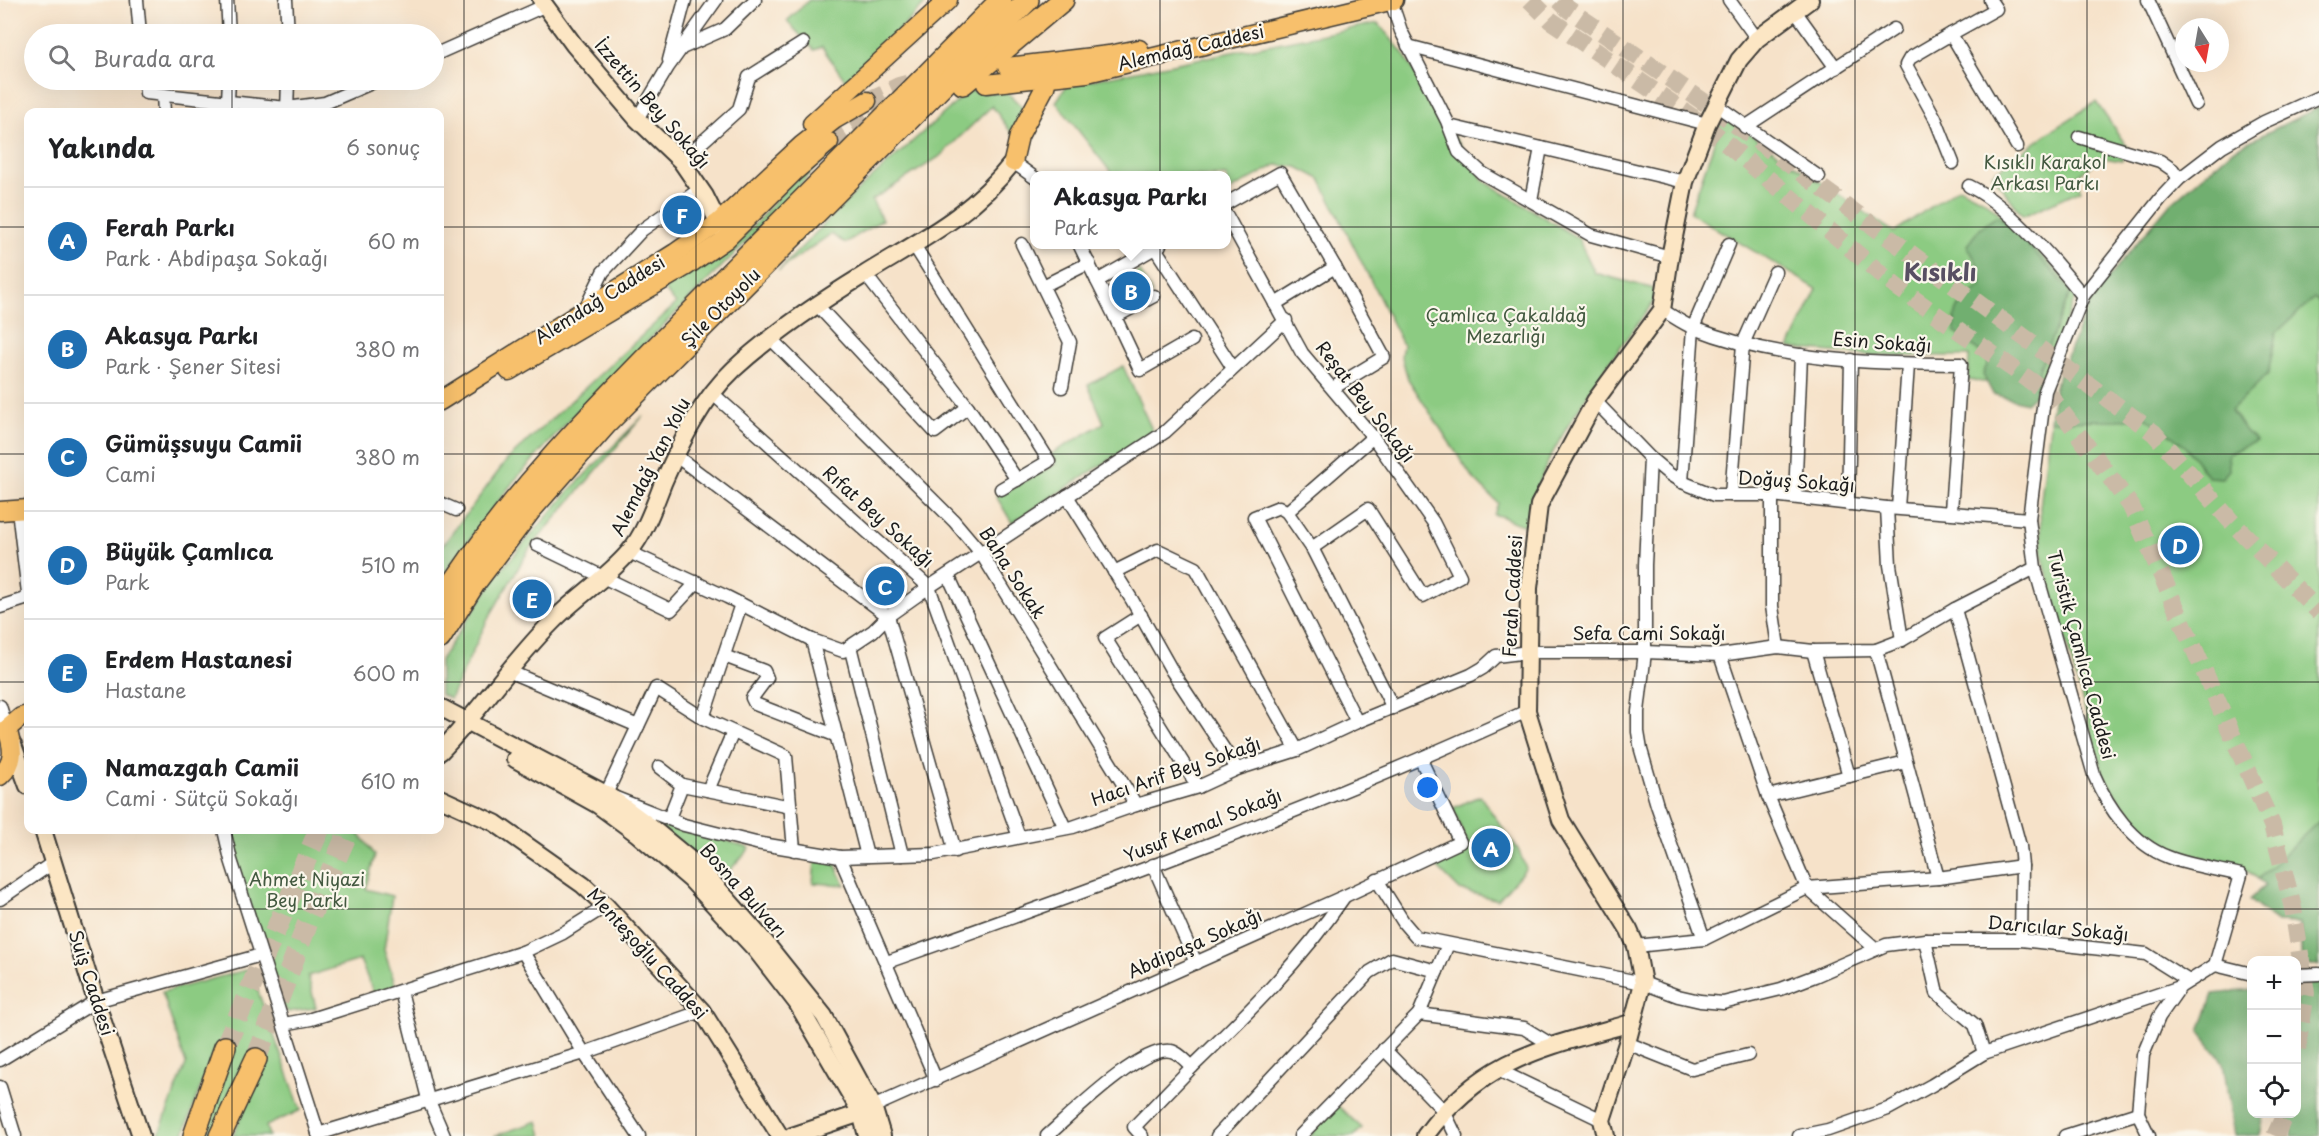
<!DOCTYPE html>
<html lang="tr">
<meta charset="utf-8">
<style>
body{margin:0;font-family:"Playpen Sans",sans-serif;background:#f6f6f6;color:#202124}
.controls{position:absolute;right:18px;bottom:18px;display:grid;overflow:hidden;border-radius:12px;box-shadow:0 6px 24px #0002}
.controls button{width:54px;height:54px;display:grid;place-items:center;padding:0;border:0;border-bottom:2px solid #e0e0e0;background:#fff;color:#202124;font:30px sans-serif}
.compass{position:absolute;left:2175px;top:18px;width:54px;height:54px;border-radius:50%;background:#fff;box-shadow:0 6px 24px #0002;rotate:169deg}
.you{position:absolute;left:1428px;top:788px;width:21px;height:21px;margin:-15px;border:4px solid #fff;border-radius:50%;background:#1a73e8;box-shadow:0 0 0 9px #1a73e833}
.badge{display:grid;place-items:center;width:39px;height:39px;border-radius:50%;background:#1f6fb2;color:#fff;font-size:20px;font-weight:700}
.pin{position:absolute;translate:-50% -50%;border:3px solid #fff;box-shadow:0 2px 6px #0006}
.popup{position:absolute;left:1030px;top:171px;width:201px;height:78px;box-sizing:border-box;display:grid;place-content:center;border-radius:12px;background:#fff;filter:drop-shadow(0 2px 4px #0005);font-size:20px;white-space:nowrap;color:#757577}
.popup b{font-size:22px;color:#202124}
.popup::after{content:'';position:absolute;left:50%;top:100%;margin-left:-12px;border:12px solid transparent;border-top-color:#fff}
.list{margin:0;padding:0;list-style:none}
h2{display:flex;justify-content:space-between;align-items:center;height:78px;margin:0;padding:0 24px;font-size:26px}
h2 small{font-size:20px;font-weight:400;color:#757577}
.list li{display:grid;grid-template-columns:39px 1fr auto;gap:18px;align-items:center;box-sizing:border-box;height:108px;padding:0 24px;border-top:2px solid #e0e0e0}
.list b{display:block;font-size:22px;white-space:nowrap}
.list p{margin:0;font-size:20px;white-space:nowrap;color:#757577}
.list em{font-size:20px;font-style:normal;color:#757577}
.icon{flex:none;width:33px;height:33px;fill:none;stroke:currentColor;stroke-width:2;stroke-linecap:round;stroke-linejoin:round}
.map{position:relative;flex:none;width:2319px;height:1136px;overflow:hidden}
.search{position:absolute;background:#fff;box-shadow:0 6px 24px #0002;left:24px;top:24px;width:420px;height:66px;display:flex;align-items:center;gap:15px;box-sizing:border-box;padding:0 21px;border-radius:33px;color:#757577;font-size:22px}
.panel{position:absolute;background:#fff;box-shadow:0 6px 24px #0002;left:24px;top:108px;width:420px;height:726px;border-radius:12px}
.map>svg:first-child{display:block}
</style>
<div class="map">
<svg width="2319" height="1136" viewBox="0 0 2319 1136">
<rect width="100%" height="100%" fill="#fbf7ec"/>
<filter id="ink" filterUnits="userSpaceOnUse"><feTurbulence type="fractalNoise" baseFrequency=".0167" numOctaves="2"/><feDisplacementMap in="SourceGraphic" scale="12" xChannelSelector="R" yChannelSelector="G"/><feConvolveMatrix kernelMatrix="1 2 1 2 8 2 1 2 1" color-interpolation-filters="sRGB"/></filter>
<filter id="wash" filterUnits="userSpaceOnUse"><feTurbulence type="fractalNoise" baseFrequency=".008" numOctaves="4" result="noise"/><feDisplacementMap in="SourceGraphic" scale="24" xChannelSelector="R" yChannelSelector="G"/><feGaussianBlur stdDeviation="1.35" result="paint"/><feColorMatrix in="noise" values="0 0 0 0 0 0 0 0 0 0 0 0 0 0 0 0 0 1.4 0 .05"/><feComposite in="paint" operator="in"/></filter>
<g filter="url(#wash)">
<rect width="100%" height="100%" fill="#f6e2c9"/>
<!-- green -->
<g fill="#8ccb82" stroke="#54744f" stroke-width="1.5">
<polygon points="809,0 929,0 847,83 822,47 814,50 787,21"/>
<path d="M1378,23l25,30 41,68 40,60 94,57 17,35 67,18c-31,41 -61,81 -88,125 -22,36 -40,66 -44,110 -18,-1 -21,-10 -36,-11l4,-12 -26,-26 -64,-98 -7,-24 2,-10 -83,-166 -23,-12 -21,-2 -49,27v-16l-114,-1 -57,-73 11,-17z"/>
<polygon points="969,91 1009,94 1023,108 1020,120 1013,135 992,106 939,157 872,200 882,220 845,243 831,234 778,271 858,190"/>
<polygon points="2096,102 2128,148 2122,161 2103,158 2075,177 2081,190 2023,216 1992,174 2054,129"/>
<path d="M2319,107v858h-17l-3,-42 -22,-1 -28,-22 16,-15c-6,-5 -12,-11 -18,-14 -25,-10 -52,-14 -76,-25 -30,-15 -54,-45 -69,-75l-60,-216 -2,-48 15,-123 38,-88 75,-90 66,-57z"/>
<polygon points="1723,116 1894,232 1959,187 1984,200 2018,230 2077,293 2038,389 1968,380 1969,356 1876,356 1789,348 1817,289 1690,213"/>
<polygon points="831,150 780,208 574,415 514,481 440,579 440,549 507,460 676,304 661,285 741,240 788,186"/>
<polygon points="1140,271 1152,294 1121,310 1109,288"/>
<polygon points="1123,366 1153,432 1012,523 996,496 1056,464 1051,454 1104,423 1088,385"/>
<polygon points="643,416 530,548 488,619 450,699 440,694 440,660 501,570 570,490"/>
<polygon points="1480,796 1518,849 1526,868 1498,900 1460,890 1433,863 1451,859 1468,846 1453,808"/>
<polygon points="646,815 750,848 720,881"/>
<polygon points="230,830 360,830 358,832 375,855 366,889 392,896 384,950 396,987 374,994 360,960 308,976 316,1008 288,1012 279,1001 236,860"/>
<polygon points="815,861 834,861 845,885 813,883"/>
<polygon points="250,969 301,1110 266,1126 269,1136 233,1136 252,1090 249,1060 237,1074 212,1136 204,1136 213,1052 183,1136 158,1136 186,1064 162,992"/>
<polygon points="1337,1105 1362,1128 1354,1136 1309,1136"/>
<polygon points="538,1121 542,1136 494,1136"/>
</g>
<!-- forest -->
<g fill="#71af70" stroke="#466646" stroke-width="1.5">
<polygon points="2319,107 2319,303 2314,298 2276,333 2268,374 2231,410 2243,428 2256,441 2228,454 2229,470 2222,478 2208,477 2185,446 2146,417 2117,420 2050,421 2055,384 2093,296 2168,206 2234,149"/>
<path d="M1997,216l8,5 66,70 -31,76 -5,28 -9,8 -33,-9 -10,-19 6,-16 -34,-27c-2,-29 7,-29 27,-47l-4,-20 -11,-20 13,-17z"/>
<polygon points="2319,821 2319,965 2302,965 2300,923 2277,922 2249,900 2265,886 2258,879"/>
<polygon points="2319,981 2319,1136 2292,1136 2286,1114 2296,1114 2297,984"/>
<polygon points="2251,990 2252,1114 2264,1114 2260,1136 2234,1136 2223,1062 2200,1032 2213,994"/>
</g>
</g>
<g filter="url(#ink)">
<g fill="none" stroke-linecap="round" stroke-linejoin="round">
<!-- primary-tunnel -->
<g stroke="#cabaa6" stroke-width="18" stroke-dasharray="18 9" stroke-linecap="butt">
<polyline points="1530,0 1550,20 1708,128 1894,285 2048,393 2131,506 2272,825 2293,908 2306,993 2296,1055"/>
<polyline points="1559,0 1568,9 1720,113 2154,433 2230,520 2319,612"/>
<polyline points="867,101 899,86 925,79"/>
<polyline points="829,142 873,113 897,102"/>
<polyline points="2275,1136 2285,1114"/>
</g>
<!-- highway-tunnel -->
<g stroke="#cabaa6" stroke-width="21" stroke-dasharray="21 10" stroke-linecap="butt">
<polyline points="225,1047 319,830"/>
<polyline points="256,1059 308,922 349,830"/>
</g>
<!-- street casing -->
<g stroke="#3d3a36" stroke-width="15">
<g id="street">
<polyline points="137,0 140,34"/>
<polyline points="227,0 229,34"/>
<polyline points="286,0 288,34"/>
<polyline points="1729,0 1757,39"/>
<polyline points="1990,0 1996,9 1951,34 2017,146"/>
<polyline points="2148,0 2196,104"/>
<polyline points="1391,1 1401,31 1447,121 1459,152 1482,173 1591,235 1670,257"/>
<polyline points="1795,11 1836,68"/>
<polyline points="1951,34 1910,58 1906,65 1935,118 1953,163"/>
<polyline points="1408,46 1707,124"/>
<polyline points="682,48 725,29 755,0"/>
<polyline points="434,55 544,6"/>
<polyline points="669,60 685,0"/>
<polyline points="145,80 146,93 287,108 325,103 378,80"/>
<polyline points="163,95 164,112"/>
<polyline points="228,100 229,80"/>
<polyline points="1716,105 1819,177"/>
<polyline points="287,112 288,80"/>
<polyline points="637,119 668,67 716,0"/>
<polyline points="1449,126 1685,182"/>
<polyline points="1745,127 1894,29"/>
<polyline points="2079,137 2160,161 2173,170 2179,179"/>
<polyline points="681,161 739,109 749,77 803,43"/>
<polyline points="1013,162 1035,178"/>
<path d="M1969,186c38,18 87,76 114,110"/>
<polyline points="1531,200 1541,148"/>
<polyline points="1227,203 1280,173 1335,267 1275,304"/>
<polyline points="1227,216 1302,353 1373,437 1433,522 1460,576 1423,596 1368,509 1312,548"/>
<polyline points="1022,244 1070,342 1062,387"/>
<polyline points="1079,244 1097,281 1160,245"/>
<polyline points="914,245 1049,461 1001,489"/>
<polyline points="1155,248 1233,368"/>
<polyline points="865,274 968,407 1017,480"/>
<polyline points="1097,281 1115,317"/>
<polyline points="1043,286 1089,263"/>
<polyline points="1154,296 1115,317 1140,370 1192,340"/>
<polyline points="816,304 935,432 968,407"/>
<polyline points="585,309 603,272 642,230 700,189"/>
<path d="M1662,310c11,6 21,14 32,18 83,33 179,36 267,36l-10,147"/>
<polyline points="771,339 954,521 981,553 1136,805"/>
<polyline points="1333,388 1384,357 1335,267"/>
<polyline points="712,393 929,587 1019,837"/>
<polyline points="1595,401 1650,458 1669,474 1682,482 1714,495 1772,495 1887,508 2029,519"/>
<polyline points="675,455 888,616 955,851"/>
<polyline points="1650,458 1645,565 1645,652 1638,712 1638,732 1641,750 1657,805 1704,939"/>
<polyline points="1682,482 1693,328 1729,244"/>
<polyline points="1731,495 1743,344 1775,272"/>
<polyline points="1772,495 1772,606 1778,647"/>
<polyline points="1067,496 1132,600 1172,671 1237,769"/>
<polyline points="1795,497 1801,355"/>
<polyline points="440,503 456,510"/>
<polyline points="1848,504 1851,360"/>
<polyline points="1887,508 1890,565 1902,640"/>
<polyline points="1898,508 1908,365"/>
<polyline points="18,510 28,593"/>
<polyline points="1287,512 1373,437"/>
<polyline points="537,545 671,610 697,582"/>
<polyline points="629,552 727,597 812,640 843,651 873,631 888,616 929,587 1165,432 1286,320"/>
<polyline points="1114,572 1158,550 1196,568 1297,750"/>
<polyline points="948,575 1065,828"/>
<polyline points="741,604 703,718 786,756 794,850"/>
<polyline points="0,607 28,598"/>
<polyline points="1955,609 2020,846 2022,866 2021,940"/>
<polyline points="1141,615 1105,638 1198,787"/>
<polyline points="812,640 867,856"/>
<polyline points="850,646 902,855"/>
<polyline points="1876,650 1938,878"/>
<polyline points="1813,651 1849,776"/>
<polyline points="1720,655 1768,796 1807,888 1876,949"/>
<polyline points="724,656 764,671 767,678 752,698 755,704 837,736"/>
<polyline points="508,671 638,726"/>
<polyline points="0,706 7,729"/>
<polyline points="703,718 656,688 606,794 684,825 756,843 840,857 934,854 1073,827 1136,805 1198,787 1237,769 1297,750 1357,722 1471,675 1483,668 1496,656 1529,652 1645,652 1720,655 1778,647 1813,651 1876,650 1902,640 1955,609 2035,568"/>
<polyline points="1357,722 1254,517 1279,507 1287,512 1312,548 1393,708"/>
<polyline points="659,767 682,785"/>
<polyline points="708,790 733,732"/>
<polyline points="1768,796 1906,762"/>
<polyline points="669,818 682,785 791,807"/>
<polyline points="224,830 231,860 319,1136"/>
<polyline points="840,857 936,1080"/>
<polyline points="1153,865 1196,963"/>
<polyline points="1377,880 1404,923 1416,937 1643,983 1678,996 1700,1001 1723,1003 1781,989 1815,976 1886,945 1925,940 2021,940 2146,954 2189,981"/>
<polyline points="0,899 54,862"/>
<polyline points="1925,940 1937,993 1975,1025 1984,1053"/>
<polyline points="1636,946 1704,939 1807,888 1938,878 2022,866"/>
<polyline points="523,952 584,1053 639,1136"/>
<path d="M887,962c216,-76 432,-155 640,-251"/>
<path d="M2252,974l-37,-9 26,-90c-24,-6 -50,-9 -73,-18 -35,-13 -60,-49 -74,-82l-59,-207 -6,-49 16,-128 38,-95 78,-98 18,-19 43,-33 42,-24 55,-25"/>
<polyline points="2296,975 2319,974"/>
<polyline points="401,991 428,1099 444,1136"/>
<polyline points="1419,1014 1437,971"/>
<polyline points="284,1024 311,1019 523,952 563,933 606,906"/>
<polyline points="1627,1043 1692,1069 1748,1055"/>
<polyline points="1384,1049 1444,1111 1456,1136"/>
<polyline points="0,1060 96,1001 261,955"/>
<polyline points="1496,1069 1602,1120"/>
<polyline points="0,1087 15,1136"/>
<polyline points="868,1109 1345,896 1460,842 1421,760"/>
<polyline points="318,1134 584,1053 702,1011"/>
<path d="M1047,1136c23,-20 94,-91 124,-85 7,1 16,11 21,16 55,-53 109,-106 152,-170"/>
<polyline points="1142,1136 1134,1127 1192,1067"/>
<polyline points="1217,1136 1370,972 1392,959 1437,971 1448,944"/>
<polyline points="1300,1136 1419,1014 1524,1028 1552,1045"/>
<polyline points="1799,1136 1828,1130 1888,1109 1932,1085 1984,1053 2180,987"/>
<polyline points="2065,1136 2138,1113"/>
<polyline points="2149,1136 2138,1113 2143,1055 2159,1017 2180,987 2215,965"/>
</g>
</g>
<!-- secondary casing -->
<g stroke="#3d3a36" stroke-width="20">
<g id="secondary">
<polyline points="541,0 574,45 637,119 681,161 705,196 724,234"/>
<polyline points="440,707 606,794 648,825 699,867 764,941 824,1016 873,1106 882,1136"/>
<polyline points="13,745 28,786"/>
<path d="M440,752c40,-41 71,-89 112,-130 24,-25 55,-44 77,-70 16,-19 25,-46 34,-69 18,-41 38,-83 71,-114 39,-36 84,-66 128,-93 58,-36 108,-59 151,-114"/>
<polyline points="515,759 598,805 636,833 691,880 756,950 797,1003 861,1113 867,1136"/>
<polyline points="440,798 495,823 583,885 606,906 702,1011 780,1136"/>
<polyline points="43,830 96,1001 141,1136"/>
<polyline points="792,1136 861,1113"/>
<path d="M1425,1136c58,-78 118,-88 206,-113"/>
<polyline points="1606,1136 1602,1120 1627,1043 1643,983 1636,946 1629,930 1561,820 1527,711 1529,588 1539,505 1595,401 1662,310 1670,257 1685,182 1707,124 1739,60 1757,39 1810,0"/>
</g>
</g>
<!-- primary casing -->
<g stroke="#3d3a36" stroke-width="21">
<g id="primary">
<polyline points="1007,67 1109,55 1139,49"/>
<polyline points="986,84 1087,73 1394,0"/>
<polyline points="812,124 948,0"/>
<polyline points="1013,162 1019,136 1045,87 1049,70"/>
<polyline points="509,371 685,267 726,239 794,172 829,142"/>
<polyline points="440,401 675,253 719,222 802,145 834,120 867,101"/>
<polyline points="0,511 28,509"/>
<path d="M0,776c16,-14 13,-29 7,-47l14,-12 7,-2"/>
</g>
</g>
<!-- highway casing -->
<g stroke="#3d3a36" stroke-width="24">
<g id="highway">
<polyline points="963,84 1063,0"/>
<path d="M440,604c70,-113 171,-211 264,-305 99,-99 198,-199 297,-299"/>
<polyline points="440,638 474,584 531,509 606,424 1028,0"/>
<polyline points="194,1136 225,1047"/>
<polyline points="220,1136 256,1059"/>
</g>
</g>
<!-- street -->
<use href="#street" stroke="#fff" stroke-width="12"/>
<!-- secondary -->
<use href="#secondary" stroke="#fce6c4" stroke-width="16"/>
<!-- primary -->
<use href="#primary" stroke="#f7c06c" stroke-width="18"/>
<!-- highway -->
<use href="#highway" stroke="#f7c06c" stroke-width="21"/>
</g>
</g>
<!-- grid -->
<path fill="none" stroke="#1c1c1c" stroke-width="1.5" stroke-opacity="0.55" d="M232,0v34M464,0v1136M696,0v1136M928,0v1136M1160,0v1136M1391,0v1136M1623,0v1136M1855,0v1136M2087,0v1136M232,80v32M0,227h28M440,227h1879M0,454h28M440,454h1879M0,682h28M440,682h1879M232,830v306M0,909h2319"/>
<g text-anchor="middle" stroke-width="4.5" stroke-linejoin="round" paint-order="stroke">
<!-- street labels -->
<g font-size="18" fill="#1c1c1c" stroke="#fbf7ec">
<text transform="translate(1191 48) rotate(-13)" y="6">Alemdağ Caddesi</text>
<text transform="translate(652 104) rotate(49)" y="6">İzzettin Bey Sokağı</text>
<text transform="translate(600 300) rotate(-32)" y="6">Alemdağ Caddesi</text>
<text transform="translate(721 308) rotate(-45)" y="6">Şile Otoyolu</text>
<text transform="translate(1882 343) rotate(4)" y="6">Esin Sokağı</text>
<text transform="translate(1365 402) rotate(52)" y="6">Reşat Bey Sokağı</text>
<text transform="translate(651 467) rotate(-63)" y="6">Alemdağ Yan Yolu</text>
<text transform="translate(1796 482) rotate(4)" y="6">Doğuş Sokağı</text>
<text transform="translate(878 517) rotate(42)" y="6">Rıfat Bey Sokağı</text>
<text transform="translate(1012 573) rotate(57)" y="6">Baha Sokak</text>
<text transform="translate(1513 596) rotate(-87)" y="6">Ferah Caddesi</text>
<text x="1649" y="640">Sefa Cami Sokağı</text>
<text transform="translate(2081 655) rotate(75)" y="6">Turistik Çamlıca Caddesi</text>
<text transform="translate(1176 772) rotate(-19)" y="6">Hacı Arif Bey Sokağı</text>
<text transform="translate(1203 826) rotate(-22)" y="6">Yusuf Kemal Sokağı</text>
<text transform="translate(743 891) rotate(48)" y="6">Bosna Bulvarı</text>
<text transform="translate(2058 929) rotate(5)" y="6">Darıcılar Sokağı</text>
<text transform="translate(1195 944) rotate(-24)" y="6">Abdipaşa Sokağı</text>
<text transform="translate(647 954) rotate(48)" y="6">Menteşoğlu Caddesi</text>
<text transform="translate(91 983) rotate(72)" y="6">Suiş Caddesi</text>
</g>
<!-- park labels -->
<g font-size="18" fill="#435940" stroke="#fbf7ec">
<text x="2045" y="169">Kısıklı Karakol<tspan x="2045" dy="21">Arkası Parkı</tspan></text>
<text x="1506" y="322">Çamlıca Çakaldağ<tspan x="1506" dy="21">Mezarlığı</tspan></text>
<text x="307" y="886">Ahmet Niyazi<tspan x="307" dy="21">Bey Parkı</tspan></text>
</g>
<!-- district labels -->
<g font-size="24" font-weight="bold" fill="#584f63" stroke="#fbf7ec">
<text x="1940" y="281">Kısıklı</text>
</g>
</g>
</svg>
<div class="controls">
<button>+</button>
<button>−</button>
<button><svg class="icon" aria-label="locate" viewBox="0 0 24 24"><circle cx="12" cy="12" r="6"/><path d="M12 2v4M12 18v4M2 12h4M18 12h4"/></svg></button>
</div>
<svg class="compass" viewBox="-18 -18 36 36"><path d="M0-13l5 13h-10z" fill="#e53935"/><path d="M0 13l5-13h-10z" fill="#757577"/></svg>
<div class="you"></div>
<div class="pin badge" style="left:1491px;top:848px">A</div>
<div class="pin badge" style="left:1131px;top:291px">B</div>
<div class="popup"><b>Akasya Parkı</b>Park</div>
<div class="pin badge" style="left:885px;top:586px">C</div>
<div class="pin badge" style="left:2180px;top:545px">D</div>
<div class="pin badge" style="left:532px;top:599px">E</div>
<div class="pin badge" style="left:682px;top:215px">F</div>
<div class="search"><svg class="icon" aria-label="search" viewBox="0 0 24 24"><circle cx="10" cy="10" r="6"/><path d="M15 15l6 6"/></svg>Burada ara</div>
<section class="panel">
<h2>Yakında<small>6 sonuç</small></h2>
<ul class="list">
<li><span class="badge">A</span><div><b>Ferah Parkı</b><p>Park · Abdipaşa Sokağı</p></div><em>60 m</em></li>
<li><span class="badge">B</span><div><b>Akasya Parkı</b><p>Park · Şener Sitesi</p></div><em>380 m</em></li>
<li><span class="badge">C</span><div><b>Gümüşsuyu Camii</b><p>Cami</p></div><em>380 m</em></li>
<li><span class="badge">D</span><div><b>Büyük Çamlıca</b><p>Park</p></div><em>510 m</em></li>
<li><span class="badge">E</span><div><b>Erdem Hastanesi</b><p>Hastane</p></div><em>600 m</em></li>
<li><span class="badge">F</span><div><b>Namazgah Camii</b><p>Cami · Sütçü Sokağı</p></div><em>610 m</em></li>
</ul>
</section>
</div>
